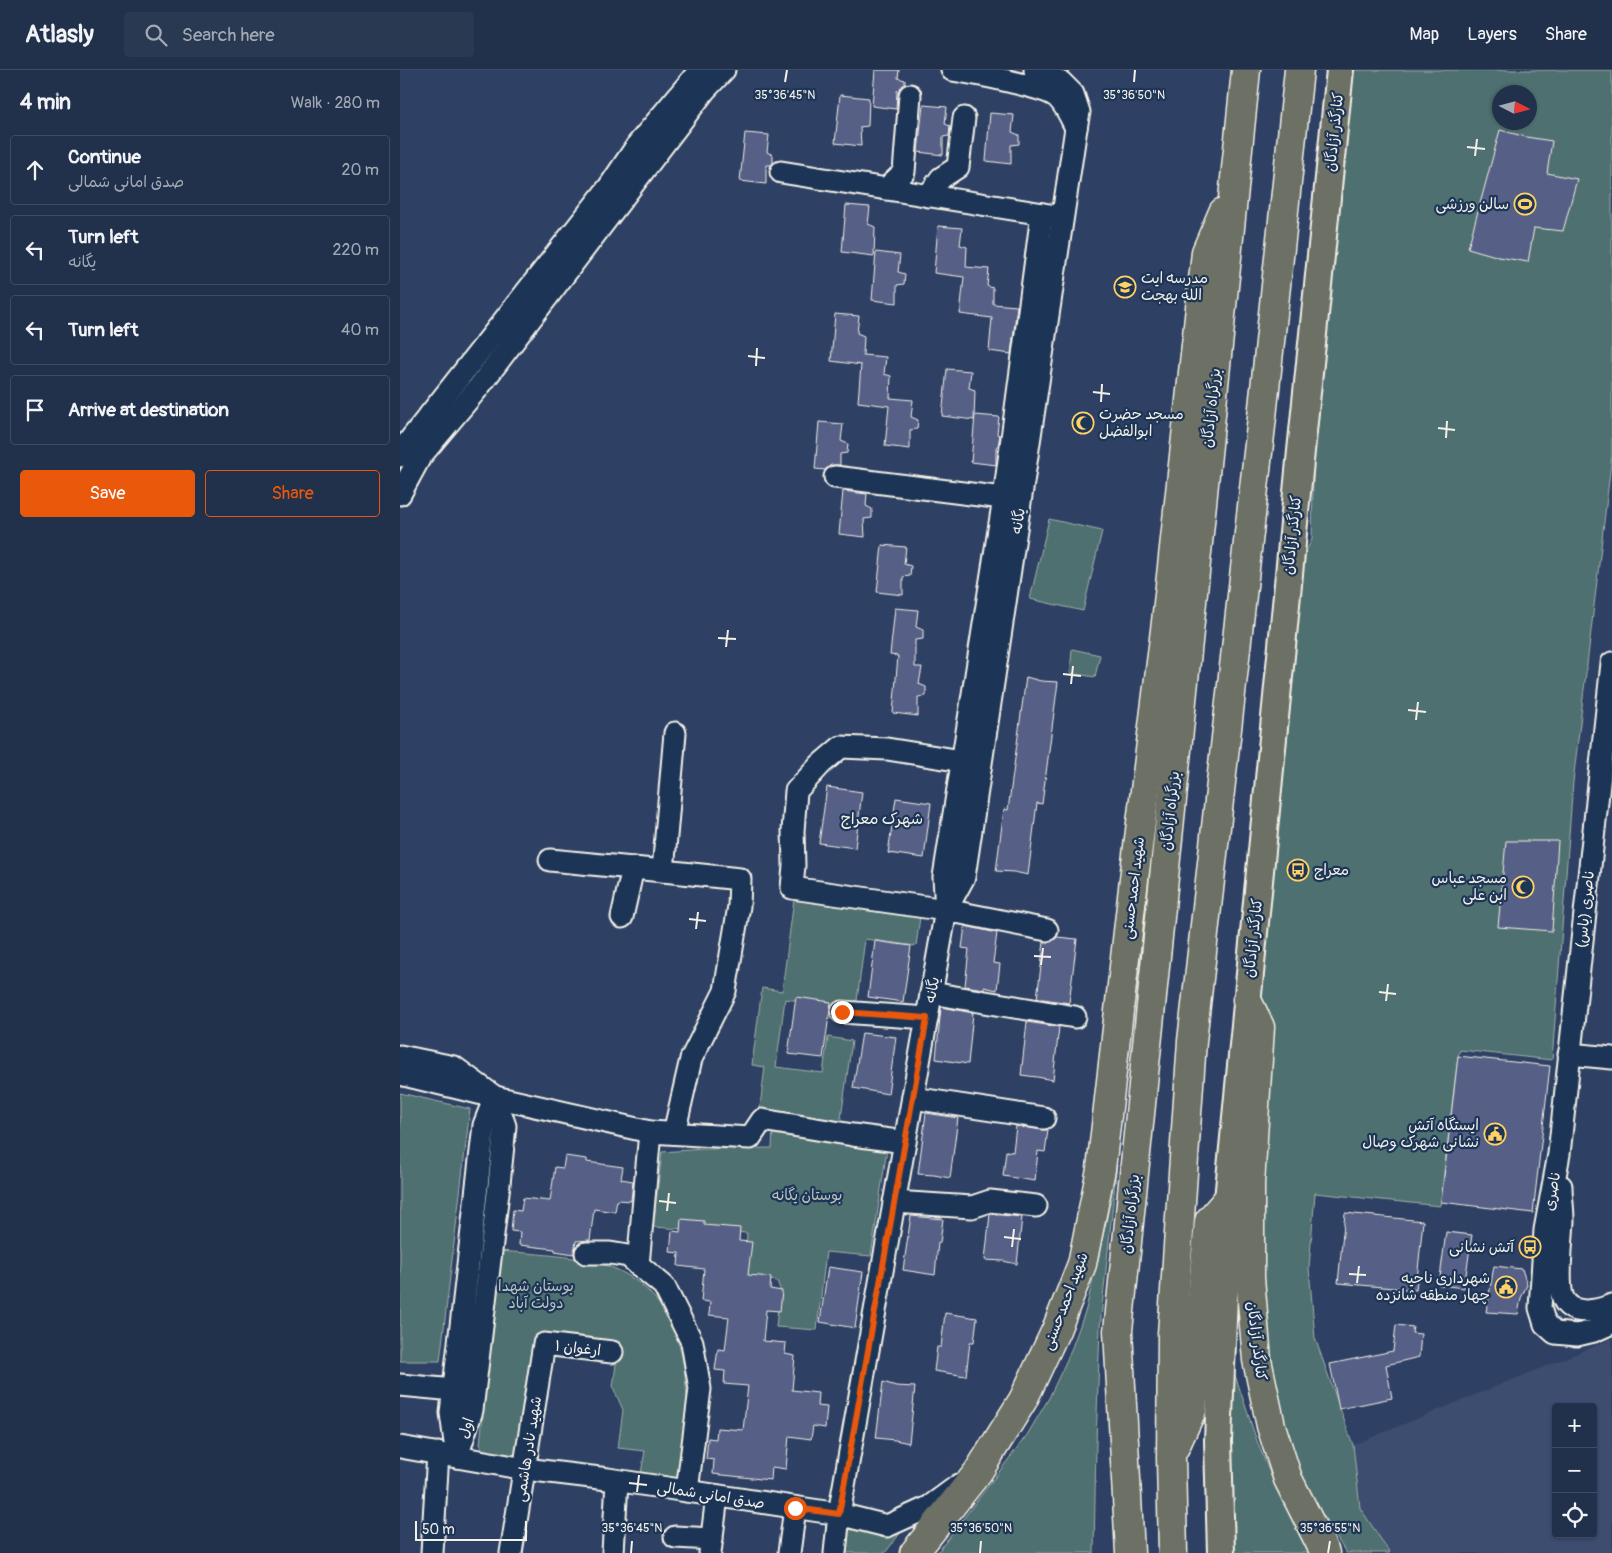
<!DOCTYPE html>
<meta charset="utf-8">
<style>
body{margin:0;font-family:Pangolin,"Playpen Sans Arabic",sans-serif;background:#2a3952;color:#f1f3f6}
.controls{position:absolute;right:15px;bottom:15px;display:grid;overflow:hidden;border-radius:5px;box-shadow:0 1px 4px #0004}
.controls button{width:45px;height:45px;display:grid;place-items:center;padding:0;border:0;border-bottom:1px solid #3f4c63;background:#22314b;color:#f1f3f6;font:25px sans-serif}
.compass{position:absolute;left:1092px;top:15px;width:45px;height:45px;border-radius:50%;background:#22314b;box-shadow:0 1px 4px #0004;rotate:96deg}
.scale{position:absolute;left:15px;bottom:12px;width:112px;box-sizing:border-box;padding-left:5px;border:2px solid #f4f1e8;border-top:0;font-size:14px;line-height:18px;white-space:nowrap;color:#f4f1e8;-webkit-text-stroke:4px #1d3557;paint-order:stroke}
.stop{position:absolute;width:15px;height:15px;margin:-11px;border:4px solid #ea580c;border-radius:50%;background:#fff}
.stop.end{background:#ea580c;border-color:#fff;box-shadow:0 1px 5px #0008}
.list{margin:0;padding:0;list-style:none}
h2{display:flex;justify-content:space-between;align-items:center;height:65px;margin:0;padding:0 20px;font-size:21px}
h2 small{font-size:16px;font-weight:400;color:#a2a9b5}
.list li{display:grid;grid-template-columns:32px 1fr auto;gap:15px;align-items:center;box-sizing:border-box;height:70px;margin:0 10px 10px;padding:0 10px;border:1px solid #3f4c63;border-radius:5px}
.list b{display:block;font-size:19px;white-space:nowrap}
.list p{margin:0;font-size:16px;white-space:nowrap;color:#a2a9b5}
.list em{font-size:16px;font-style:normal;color:#a2a9b5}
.actions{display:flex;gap:10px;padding:15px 20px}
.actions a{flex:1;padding:11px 0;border:1px solid #ea580c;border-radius:5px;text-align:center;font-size:18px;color:#ea580c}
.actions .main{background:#ea580c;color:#fff}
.icon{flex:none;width:28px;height:28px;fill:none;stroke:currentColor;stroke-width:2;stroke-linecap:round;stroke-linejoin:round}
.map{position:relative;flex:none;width:1212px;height:1483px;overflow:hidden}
header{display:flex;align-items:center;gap:30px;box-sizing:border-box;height:70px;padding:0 25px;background:#22314b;border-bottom:1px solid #3f4c63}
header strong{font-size:24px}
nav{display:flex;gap:28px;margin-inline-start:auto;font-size:18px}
.search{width:350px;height:45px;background:#2a3952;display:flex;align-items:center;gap:12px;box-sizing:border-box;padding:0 18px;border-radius:5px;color:#a2a9b5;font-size:19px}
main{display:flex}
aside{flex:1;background:#22314b}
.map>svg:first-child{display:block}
</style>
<header>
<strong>Atlasly</strong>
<div class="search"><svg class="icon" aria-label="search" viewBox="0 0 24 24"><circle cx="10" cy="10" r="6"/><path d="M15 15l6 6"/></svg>Search here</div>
<nav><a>Map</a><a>Layers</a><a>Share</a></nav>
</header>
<main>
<aside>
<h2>4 min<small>Walk · 280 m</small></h2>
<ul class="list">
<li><svg class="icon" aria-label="ahead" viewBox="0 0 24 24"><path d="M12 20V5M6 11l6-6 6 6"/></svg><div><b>Continue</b><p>صدق امانی شمالی</p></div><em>20 m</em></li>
<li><svg class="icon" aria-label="left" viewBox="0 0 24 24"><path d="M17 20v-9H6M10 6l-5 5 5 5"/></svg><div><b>Turn left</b><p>یگانه</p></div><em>220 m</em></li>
<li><svg class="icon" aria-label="left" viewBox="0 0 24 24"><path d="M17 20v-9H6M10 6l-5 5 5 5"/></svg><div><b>Turn left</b></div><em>40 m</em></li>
<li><svg class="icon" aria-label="arrive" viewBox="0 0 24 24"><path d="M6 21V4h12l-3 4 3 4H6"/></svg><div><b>Arrive at destination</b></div></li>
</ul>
<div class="actions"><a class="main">Save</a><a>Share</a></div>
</aside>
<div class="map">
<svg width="1212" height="1483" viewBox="0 0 1212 1483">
<rect width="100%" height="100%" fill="#2e4164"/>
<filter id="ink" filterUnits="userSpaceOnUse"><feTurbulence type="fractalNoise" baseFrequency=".02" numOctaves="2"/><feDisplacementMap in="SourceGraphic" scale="10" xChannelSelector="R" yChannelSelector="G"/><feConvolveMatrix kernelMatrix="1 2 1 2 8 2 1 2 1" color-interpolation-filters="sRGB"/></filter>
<g filter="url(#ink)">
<!-- built -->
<path fill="#3e4d70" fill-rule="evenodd" d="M1212,1269v214h-222l-30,-45 -7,-63zM1156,1337h37v127h-37z"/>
<!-- green -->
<g fill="#50706f" stroke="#a2b0ac" fill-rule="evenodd">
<path d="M952,0h260v385l-39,327 -21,278 -92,-10 -2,6 -18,150 -125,-13 -6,75 6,70 38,107 7,63 30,45h-44l-38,-63 -15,-38 -29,-103 -5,-340 42,-429 4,-27 7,-14 2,-111zM1100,22h30v30h-30z"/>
<polygon points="649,449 702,461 683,541 630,529"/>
<polygon points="672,579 700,585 695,607 670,603"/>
<polygon points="394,829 520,847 516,876 465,869 456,938 385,929 376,997 423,1003 428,967 452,971 440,1055 359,1044 365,997 352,995 362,918 382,921"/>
<polygon points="0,1023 70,1039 40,1291 0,1291"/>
<polygon points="373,1059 487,1079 471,1186 426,1182 417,1260 376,1257 380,1219 377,1211 345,1207 347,1163 253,1157 262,1082 303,1079 372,1078"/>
<polygon points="717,1095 700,1257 696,1373 694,1483 537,1483 627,1365 649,1328 670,1283 686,1239 706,1153"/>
<path d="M100,1181c34,3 69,4 102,13 52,16 77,59 83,111 0,7 2,15 2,23 -1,28 -7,55 -9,83l-37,-8 4,-22 -27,-3 5,-38 -10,-23 5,-38 -72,-15 -24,125 -39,-8 -3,-7z"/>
<polygon points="830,1290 857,1371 875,1416 908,1483 833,1483 830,1413"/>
<polygon points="446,1455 504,1458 485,1483 442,1483"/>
</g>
<!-- building -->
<g fill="#576086" stroke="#f4f1e8">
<polygon points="475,0 499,0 498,8 505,10 505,14 497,21 496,39 472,36"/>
<polygon points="440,25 469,28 468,56 460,57 461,76 435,73"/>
<polygon points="523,35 547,37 545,54 550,56 549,66 543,67 543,85 518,82"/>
<polygon points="590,43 614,45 612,62 619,65 619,74 611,75 611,94 586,91"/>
<polygon points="1100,60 1126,67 1152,71 1147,103 1177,109 1163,161 1134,158 1128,192 1099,187 1068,178"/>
<polygon points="345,63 369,65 367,82 373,85 373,93 371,95 366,95 366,114 340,111"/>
<polygon points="446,135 470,137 468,154 475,157 474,186 442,182"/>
<polygon points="538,156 562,158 560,175 567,177 566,197 589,199 587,216 593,218 593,234 617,236 611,284 589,281 592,248 560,244 564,207 534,203"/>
<polygon points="476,182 500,185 498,202 505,204 504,214 497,215 497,233 472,230"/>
<polygon points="435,244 459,246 457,263 464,266 463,285 486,287 484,304 491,306 490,328 513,330 511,347 518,350 517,359 510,360 510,379 485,376 489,336 458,332 461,295 431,291"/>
<polygon points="547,299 571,301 569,318 575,320 574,350 542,346"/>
<polygon points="575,345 599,347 597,364 600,365 598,376 596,377 596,395 571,392"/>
<polygon points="419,352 443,354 441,371 448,374 447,383 440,384 440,395 431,395 425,400 415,399"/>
<polygon points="443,421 467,424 466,436 472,439 472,448 464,449 465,467 439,464"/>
<polygon points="482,475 506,477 504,494 511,496 510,506 503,507 503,525 477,522"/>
<polygon points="495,538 518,540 516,557 523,560 523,569 515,570 515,597 522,597 519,614 526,617 526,626 518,627 518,646 493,643 498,586 490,585"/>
<polygon points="626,607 641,611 658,612 642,734 637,733 628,805 614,802 596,801 604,739 608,740"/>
<polygon points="427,717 462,722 455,778 419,773"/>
<polygon points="496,728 531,733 524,788 488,783"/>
<polygon points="1106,771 1158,771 1152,861 1098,857"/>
<polygon points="565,856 597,863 593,893 600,894 597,920 584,917 584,919 565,916 569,879 562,878"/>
<polygon points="657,867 677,869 669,933 637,928 644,872 651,872"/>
<polygon points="475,871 511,876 503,932 468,927"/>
<polygon points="396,927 431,932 423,988 388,984"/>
<polygon points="541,937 573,943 568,994 536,989"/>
<polygon points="627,952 659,957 653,1010 637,1007 621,1005"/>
<polygon points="462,963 496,967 488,1024 453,1018"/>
<polygon points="1058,986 1150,996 1133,1143 1041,1132"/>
<polygon points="526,1043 558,1048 550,1108 534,1105 518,1104"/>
<polygon points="616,1056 642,1060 648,1060 645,1082 638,1081 635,1111 603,1106 606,1081 613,1082"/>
<polygon points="165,1086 187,1089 187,1092 223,1097 221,1109 233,1111 231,1131 217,1130 215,1142 194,1139 190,1170 176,1171 174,1184 155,1181 155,1179 119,1175 120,1162 111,1161 113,1140 121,1141 123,1128 150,1131 155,1097 163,1098"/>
<polygon points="945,1143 1023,1151 1016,1220 938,1213"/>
<polygon points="590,1144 622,1147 617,1194 603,1191 585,1190"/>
<polygon points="511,1146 543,1149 540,1173 538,1173 535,1205 503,1200"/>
<polygon points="281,1149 304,1151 304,1155 340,1158 339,1171 352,1172 348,1205 371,1207 370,1219 382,1221 380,1241 366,1240 363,1271 386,1273 385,1284 395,1286 392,1320 418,1323 417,1336 427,1337 425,1358 413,1356 411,1369 389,1366 386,1399 372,1397 371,1410 313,1404 314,1390 306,1389 308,1368 316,1369 317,1358 343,1360 348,1316 324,1314 325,1301 315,1300 318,1279 325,1280 329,1247 309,1245 310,1232 301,1231 304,1199 278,1196 279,1183 270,1182 272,1161 280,1162"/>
<polygon points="1046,1162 1072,1165 1064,1218 1039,1215"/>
<polygon points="1094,1196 1122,1199 1127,1215 1121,1228 1118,1244 1086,1242"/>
<polygon points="428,1197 463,1202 455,1258 420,1252"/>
<polygon points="545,1243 577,1248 574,1272 570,1272 566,1306 534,1301 537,1277 541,1277"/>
<polygon points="996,1255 1013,1257 1012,1263 1021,1264 1019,1287 986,1295 992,1328 939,1339 930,1294 993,1281"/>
<polygon points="483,1312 496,1316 515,1317 509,1373 495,1370 476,1368"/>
</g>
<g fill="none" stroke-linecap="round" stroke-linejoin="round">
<!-- minor casing -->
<g stroke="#f4f1e8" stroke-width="25">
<g id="minor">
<path d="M552,0c19,3 95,17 106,28 8,8 13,20 18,30l3,-16 -6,-18 -12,-12 -26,-12"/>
<polyline points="381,102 656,146"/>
<polyline points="486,119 504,102 510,25"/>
<polyline points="528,126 541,108 558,97 564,48"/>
<polyline points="0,386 6,375 209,117 238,74 300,0"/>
<polyline points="435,407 619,430"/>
<polyline points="0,424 20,387 78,318 305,20 324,0"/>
<polyline points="1212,593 1159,1084 1145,1160 1140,1238 1145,1254 1155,1263 1177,1265 1194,1261 1212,1253"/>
<polyline points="562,691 487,679 441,677 421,694 396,721 393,761 394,795 392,818 546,840 647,860"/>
<polyline points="150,790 233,798 222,847"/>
<polyline points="233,798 263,801 275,663"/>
<polyline points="263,801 340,809 339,836 325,921 291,989 274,1063"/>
<polyline points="546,840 564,807 676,58"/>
<polyline points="531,923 675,947"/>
<polyline points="442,942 527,948"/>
<polyline points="1169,984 1212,988"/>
<polyline points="0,986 54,997 95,1027 0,1004"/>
<polygon points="95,1027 105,1056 99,1114 72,1340 57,1387 51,1343 84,1055"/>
<polyline points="95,1027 250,1062 350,1068 362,1050 453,1065 505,1072"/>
<polyline points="513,1028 644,1048"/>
<path d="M1161,1116c0,11 2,23 2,35 -1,18 -6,63 0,77 8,19 35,13 49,7"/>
<polyline points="494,1132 572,1137 590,1131 636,1136"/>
<polyline points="186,1183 210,1183 228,1186 264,1216 292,1272 300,1319 287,1421"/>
<polyline points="238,1195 250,1062"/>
<polyline points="0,1315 54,1320"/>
<polyline points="0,1377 125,1399 208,1409 439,1444 487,1456 529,1437 559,1415"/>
<polyline points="275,1467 312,1469"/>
<polyline points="32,1483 38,1383"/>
<polyline points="111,1483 144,1274 212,1282"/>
<polyline points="213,1483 217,1411"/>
<polyline points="310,1483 317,1426"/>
<polyline points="389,1483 395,1438"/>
<polyline points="435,1483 439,1444 546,840 544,807 604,428 642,144"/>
</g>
</g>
<!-- major casing -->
<g stroke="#f4f1e8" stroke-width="30">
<polyline id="major" points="821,1483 818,1371 828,1129 901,381 940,0"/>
</g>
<!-- highway casing -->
<g stroke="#f4f1e8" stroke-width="31">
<g id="highway">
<polyline points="847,930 860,957 850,1114 850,1208 857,1290 871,1356 888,1409 925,1483"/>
<polyline points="775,1377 792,1340 809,1151 828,1129"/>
<polyline points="514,1483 578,1402 623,1330 656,1260 682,1194 701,1099 734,809 766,552 806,182 823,142"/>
<polyline points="730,1483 718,1261 846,0"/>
<polyline points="773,1483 771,1388 772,1264 792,971 862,347 899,0"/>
</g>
</g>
<!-- minor -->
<use href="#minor" stroke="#1d3557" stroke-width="21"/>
<!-- major -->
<use href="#major" stroke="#6c7065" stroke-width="26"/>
<!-- highway -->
<use href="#highway" stroke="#6c7065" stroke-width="28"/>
</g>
</g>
<g fill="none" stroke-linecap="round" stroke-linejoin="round" filter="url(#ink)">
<!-- route -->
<polyline stroke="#ea580c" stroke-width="6" points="395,1438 439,1444 527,948 442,942"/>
</g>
<!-- ticks -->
<path fill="none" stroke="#f4f1e8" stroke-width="2" d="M385,12l2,-12M734,12l1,-12M1067,77l18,2M1075,86l2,-17M348,286l17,2M356,296l1,-18M693,322l17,2M701,332l1,-18M1038,358l17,2M1046,368l1,-17M318,568l18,1M326,577l2,-17M663,604l18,2M671,614l2,-18M1008,640l18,2M1016,650l2,-18M289,849l17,2M296,859l2,-17M634,886l17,1M641,895l2,-17M979,922l17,2M986,931l2,-17M259,1131l17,2M267,1141l2,-18M604,1167l17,2M612,1177l2,-18M949,1204l17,1M957,1213l2,-17M229,1413l18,2M237,1422l2,-17M231,1483l1,-12M580,1483l1,-12M928,1483l2,-12"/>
<!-- icons -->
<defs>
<g id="stadium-ring" transform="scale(1.125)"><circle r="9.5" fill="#1d3557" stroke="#ffd166" stroke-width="1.5"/><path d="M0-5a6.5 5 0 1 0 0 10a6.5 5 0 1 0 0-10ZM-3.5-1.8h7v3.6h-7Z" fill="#ffd166"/></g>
<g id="school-ring" transform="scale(1.125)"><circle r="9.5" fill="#1d3557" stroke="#ffd166" stroke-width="1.5"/><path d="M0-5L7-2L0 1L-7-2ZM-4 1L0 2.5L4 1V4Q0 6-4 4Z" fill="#ffd166"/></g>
<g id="mosque-ring" transform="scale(1.125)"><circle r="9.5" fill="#1d3557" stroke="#ffd166" stroke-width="1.5"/><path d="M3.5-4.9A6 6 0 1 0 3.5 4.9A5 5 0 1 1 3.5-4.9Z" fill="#ffd166"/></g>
<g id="bus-ring" transform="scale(1.125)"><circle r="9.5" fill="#1d3557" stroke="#ffd166" stroke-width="1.5"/><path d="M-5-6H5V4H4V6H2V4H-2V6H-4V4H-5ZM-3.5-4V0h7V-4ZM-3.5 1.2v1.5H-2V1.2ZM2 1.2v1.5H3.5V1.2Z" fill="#ffd166"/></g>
<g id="civic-ring" transform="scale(1.125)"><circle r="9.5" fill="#1d3557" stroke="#ffd166" stroke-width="1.5"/><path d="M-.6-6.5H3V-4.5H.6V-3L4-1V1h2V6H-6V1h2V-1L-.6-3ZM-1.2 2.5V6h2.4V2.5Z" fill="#ffd166"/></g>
</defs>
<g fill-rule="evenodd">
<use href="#stadium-ring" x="1125" y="134"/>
<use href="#school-ring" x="725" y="217"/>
<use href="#mosque-ring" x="683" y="353"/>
<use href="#bus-ring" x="898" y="800"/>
<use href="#mosque-ring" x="1123" y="817"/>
<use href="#civic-ring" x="1095" y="1064"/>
<use href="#bus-ring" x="1130" y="1177"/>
<use href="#civic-ring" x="1106" y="1217"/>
</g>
<g text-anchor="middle" stroke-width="4.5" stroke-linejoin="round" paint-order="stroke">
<!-- street labels -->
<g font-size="15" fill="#f4f1e8" stroke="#1d3557">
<text transform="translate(934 62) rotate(-84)" y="5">کنارگذر آزادگان</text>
<text transform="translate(811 338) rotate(-84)" y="5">بزرگراه آزادگان</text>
<text transform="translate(618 451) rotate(-81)" y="5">یگانه</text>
<text transform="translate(892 465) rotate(-84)" y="5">کنارگذر آزادگان</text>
<text transform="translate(770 741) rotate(-84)" y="5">بزرگراه آزادگان</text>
<text transform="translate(733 818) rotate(-83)" y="5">شهید احمدحسنی</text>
<text transform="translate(1185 839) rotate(-84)" y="5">ناصری (یاس)</text>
<text transform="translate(853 868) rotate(-84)" y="5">کنارگذر آزادگان</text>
<text transform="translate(532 920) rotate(-80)" y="5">یگانه</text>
<text transform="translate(1152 1121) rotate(-80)" y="5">ناصری</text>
<text transform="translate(730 1144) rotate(-84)" y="5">بزرگراه آزادگان</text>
<text transform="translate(665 1231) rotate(-69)" y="5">شهید احمدحسنی</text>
<text transform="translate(857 1271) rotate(83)" y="5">کنارگذر آزادگان</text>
<text transform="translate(178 1278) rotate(6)" y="5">ارغوان ۱</text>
<text transform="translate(66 1358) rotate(-72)" y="5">اول</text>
<text transform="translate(128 1379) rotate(-81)" y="5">شهید نادر هاشمی</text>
<text transform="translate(311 1425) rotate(9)" y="5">صدق امانی شمالی</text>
</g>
<!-- poi labels -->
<g font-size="15" fill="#f4f1e8" stroke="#1d3557" text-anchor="end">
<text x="1109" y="139">سالن ورزشی</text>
<text x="741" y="213" text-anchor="start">مدرسه ایت<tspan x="741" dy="17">الله بهجت</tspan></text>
<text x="699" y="349" text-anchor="start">مسجد حضرت<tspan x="699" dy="17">ابوالفضل</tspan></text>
<text x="914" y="805" text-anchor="start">معراج</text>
<text x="1107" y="813">مسجد عباس<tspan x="1107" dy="17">ابن علی</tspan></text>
<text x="1079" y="1060">ایستگاه آتش<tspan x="1079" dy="17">نشانی شهرک وصال</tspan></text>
<text x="1114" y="1182">آتش نشانی</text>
<text x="1090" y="1213">شهرداری ناحیه<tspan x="1090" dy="17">چهار منطقه شانزده</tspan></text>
</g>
<!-- park labels -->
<g font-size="15" fill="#bbc4be" stroke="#1d3557">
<text x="407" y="1130">بوستان یگانه</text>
<text x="136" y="1221">بوستان شهدا<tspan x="136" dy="17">دولت آباد</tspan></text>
</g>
<!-- neighbourhood labels -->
<g font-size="16" fill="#f4f1e8" stroke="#1d3557">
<text x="482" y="754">شهرک معراج</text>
</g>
</g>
<g font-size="12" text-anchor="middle" fill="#f4f1e8" stroke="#1d3557" stroke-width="4.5" stroke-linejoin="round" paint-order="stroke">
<text x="385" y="29">35°36'45"N</text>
<text x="734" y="29">35°36'50"N</text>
<text x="232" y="1462">35°36'45"N</text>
<text x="581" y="1462">35°36'50"N</text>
<text x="930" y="1462">35°36'55"N</text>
</g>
</svg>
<div class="controls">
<button>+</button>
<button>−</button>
<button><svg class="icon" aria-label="locate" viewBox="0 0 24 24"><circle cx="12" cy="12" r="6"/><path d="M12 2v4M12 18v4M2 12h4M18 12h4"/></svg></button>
</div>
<svg class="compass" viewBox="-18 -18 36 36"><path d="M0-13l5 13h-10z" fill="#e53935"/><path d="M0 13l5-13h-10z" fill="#a2a9b5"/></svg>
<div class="scale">50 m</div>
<div class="stop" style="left:395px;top:1438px"></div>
<div class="stop end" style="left:442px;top:942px"></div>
</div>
</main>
